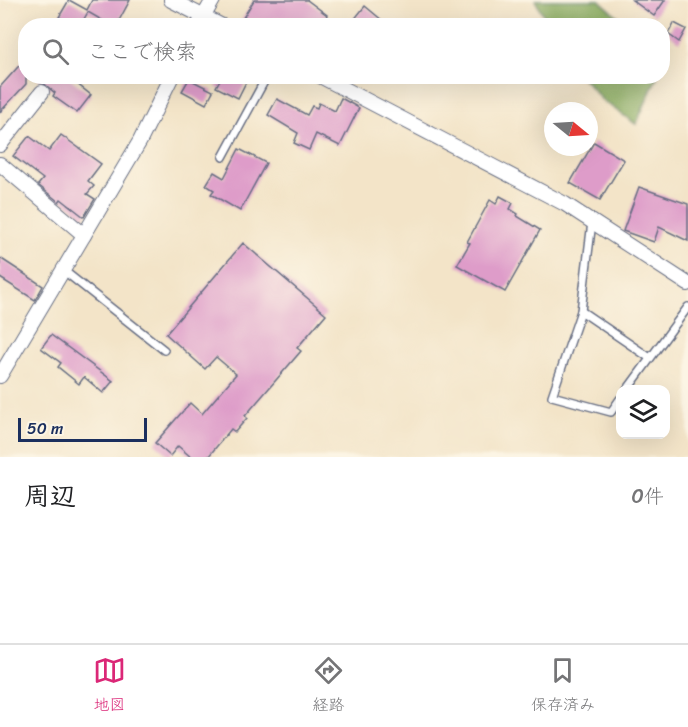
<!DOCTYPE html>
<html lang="ja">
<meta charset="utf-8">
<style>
body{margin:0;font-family:Sriracha,"Klee One",sans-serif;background:#f2f2f2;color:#202124}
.controls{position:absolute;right:18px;bottom:18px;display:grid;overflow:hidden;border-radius:12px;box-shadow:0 6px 24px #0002}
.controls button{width:54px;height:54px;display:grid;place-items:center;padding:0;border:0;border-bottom:2px solid #e0e0e0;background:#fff;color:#202124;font:30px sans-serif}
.compass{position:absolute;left:544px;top:102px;width:54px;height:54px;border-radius:50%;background:#fff;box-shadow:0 6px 24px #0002;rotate:108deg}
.scale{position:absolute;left:18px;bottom:15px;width:129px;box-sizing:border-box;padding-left:6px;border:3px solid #1b2f5e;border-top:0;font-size:16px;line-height:21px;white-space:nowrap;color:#1b2f5e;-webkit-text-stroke:4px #fcf5e5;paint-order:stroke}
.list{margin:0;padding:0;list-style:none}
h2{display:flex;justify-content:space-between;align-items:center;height:78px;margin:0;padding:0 24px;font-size:26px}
h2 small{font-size:20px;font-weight:400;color:#757577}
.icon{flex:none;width:33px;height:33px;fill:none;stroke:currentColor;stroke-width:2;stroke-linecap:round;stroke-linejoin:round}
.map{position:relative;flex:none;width:688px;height:457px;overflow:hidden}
.search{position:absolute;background:#fff;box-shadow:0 6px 24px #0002;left:18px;right:18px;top:18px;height:66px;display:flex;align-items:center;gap:15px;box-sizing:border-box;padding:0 21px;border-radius:24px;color:#757577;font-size:22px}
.sheet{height:186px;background:#fff}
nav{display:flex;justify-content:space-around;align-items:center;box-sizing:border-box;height:84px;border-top:2px solid #e0e0e0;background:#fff;font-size:16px;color:#757577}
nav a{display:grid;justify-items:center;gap:3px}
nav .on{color:#db2777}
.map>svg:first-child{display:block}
</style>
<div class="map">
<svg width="688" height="457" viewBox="0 0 688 457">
<rect width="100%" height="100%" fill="#fcf5e5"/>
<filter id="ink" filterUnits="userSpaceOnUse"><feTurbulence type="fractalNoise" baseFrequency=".0167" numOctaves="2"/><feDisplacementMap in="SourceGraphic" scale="12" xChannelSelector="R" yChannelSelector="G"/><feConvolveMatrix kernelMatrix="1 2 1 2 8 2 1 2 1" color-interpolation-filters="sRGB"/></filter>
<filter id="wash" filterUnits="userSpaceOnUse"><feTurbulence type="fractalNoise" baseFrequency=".008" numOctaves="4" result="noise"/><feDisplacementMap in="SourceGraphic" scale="24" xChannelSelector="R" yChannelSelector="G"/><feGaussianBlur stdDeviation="1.35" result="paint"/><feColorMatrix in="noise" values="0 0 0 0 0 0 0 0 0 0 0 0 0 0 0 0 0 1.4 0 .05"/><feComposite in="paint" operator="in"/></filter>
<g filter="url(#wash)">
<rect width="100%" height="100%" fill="#f3e4c8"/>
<!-- forest -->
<g fill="#8aac62" stroke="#526e60" stroke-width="1.5">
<polygon points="535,0 599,0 628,25 549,25"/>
<polygon points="582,77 657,77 636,124 602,100"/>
</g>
<g id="blocks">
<!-- building -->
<g fill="#de9cc9">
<polygon points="69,0 87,10 92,0 130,0 116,26 112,26 88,12 80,26 73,26 59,17"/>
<polygon points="254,0 307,0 327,15 322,26 286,26 276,18 270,26 248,26 241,21"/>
<polygon points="632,0 665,0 654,16"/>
<polygon points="365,6 389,26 349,26"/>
<polygon points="674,23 686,29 679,42 668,34"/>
<polygon points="26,58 26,84 0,112 0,87"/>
<polygon points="35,76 67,76 91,95 77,113 53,96 55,93"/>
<polygon points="222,76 249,76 238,98 216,87"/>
<polygon points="189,79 213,91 206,104 182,91"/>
<polygon points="341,98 359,108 340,146 316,134 309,150 294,143 298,133 268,115 277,99 307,115 312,106 317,108 319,103 335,111"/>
<polygon points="61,135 101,164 88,181 94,186 87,194 95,199 84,217 61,199 59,202 38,185 43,179 13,156 29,136 49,151"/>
<polygon points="594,142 624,160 600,200 570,183"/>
<polygon points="239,149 266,163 240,211 211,194 214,190 206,185 214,172 224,178"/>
<polygon points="639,187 688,204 688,241 659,227 654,242 623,231"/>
<polygon points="500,196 513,203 510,209 518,214 517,216 540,230 505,292 457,265 470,243 467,242 490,200 496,204"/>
<polygon points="243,243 326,314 297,348 301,351 245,416 247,418 235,432 231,429 208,457 191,457 178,446 170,456 155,443 190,403 202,414 236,374 216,357 205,369 166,334"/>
<polygon points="0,258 43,286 35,300 0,278"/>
<polygon points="51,335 113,381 103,393 84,377 79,384 58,367 61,363 41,348"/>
</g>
</g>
</g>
<g filter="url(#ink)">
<use href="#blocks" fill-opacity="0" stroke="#676e83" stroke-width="1.5"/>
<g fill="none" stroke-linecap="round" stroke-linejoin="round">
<!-- service casing -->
<g stroke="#676e83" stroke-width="10">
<g id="service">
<polyline points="223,157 267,76"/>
<polyline points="592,222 581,311 552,396 611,412 620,399"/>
<polyline points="63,270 164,350"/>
<polyline points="581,311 650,358"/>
<polyline points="627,390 688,307"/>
</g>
</g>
<!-- minor casing -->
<g stroke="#676e83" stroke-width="16">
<g id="minor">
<polyline points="171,0 222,26"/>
<polyline points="198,26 213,0"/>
<polyline points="320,76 565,204 688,284"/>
<polyline points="0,145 42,92"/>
<polyline points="0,164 84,235"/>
<polyline points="0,376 140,141 172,76"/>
</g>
</g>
<!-- service -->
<use href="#service" stroke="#fff" stroke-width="7"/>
<!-- minor -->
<use href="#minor" stroke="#fff" stroke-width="14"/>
</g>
</g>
</svg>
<div class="controls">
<button><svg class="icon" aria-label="layers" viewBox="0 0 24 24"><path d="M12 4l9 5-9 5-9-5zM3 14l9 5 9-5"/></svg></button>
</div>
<svg class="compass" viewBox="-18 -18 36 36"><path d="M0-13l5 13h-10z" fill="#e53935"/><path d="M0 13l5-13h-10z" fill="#757577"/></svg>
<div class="scale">50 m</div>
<div class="search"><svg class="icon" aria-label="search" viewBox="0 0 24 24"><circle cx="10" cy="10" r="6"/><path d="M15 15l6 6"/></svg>ここで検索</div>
</div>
<section class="sheet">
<h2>周辺<small>0件</small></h2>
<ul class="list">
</ul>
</section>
<nav>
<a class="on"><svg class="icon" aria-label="map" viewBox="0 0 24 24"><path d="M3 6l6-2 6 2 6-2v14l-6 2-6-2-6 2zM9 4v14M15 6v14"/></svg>地図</a>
<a><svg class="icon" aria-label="directions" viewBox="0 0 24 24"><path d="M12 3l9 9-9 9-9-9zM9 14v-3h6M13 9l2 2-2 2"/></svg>経路</a>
<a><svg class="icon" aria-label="saved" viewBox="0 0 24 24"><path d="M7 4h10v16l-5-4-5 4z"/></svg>保存済み</a>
</nav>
